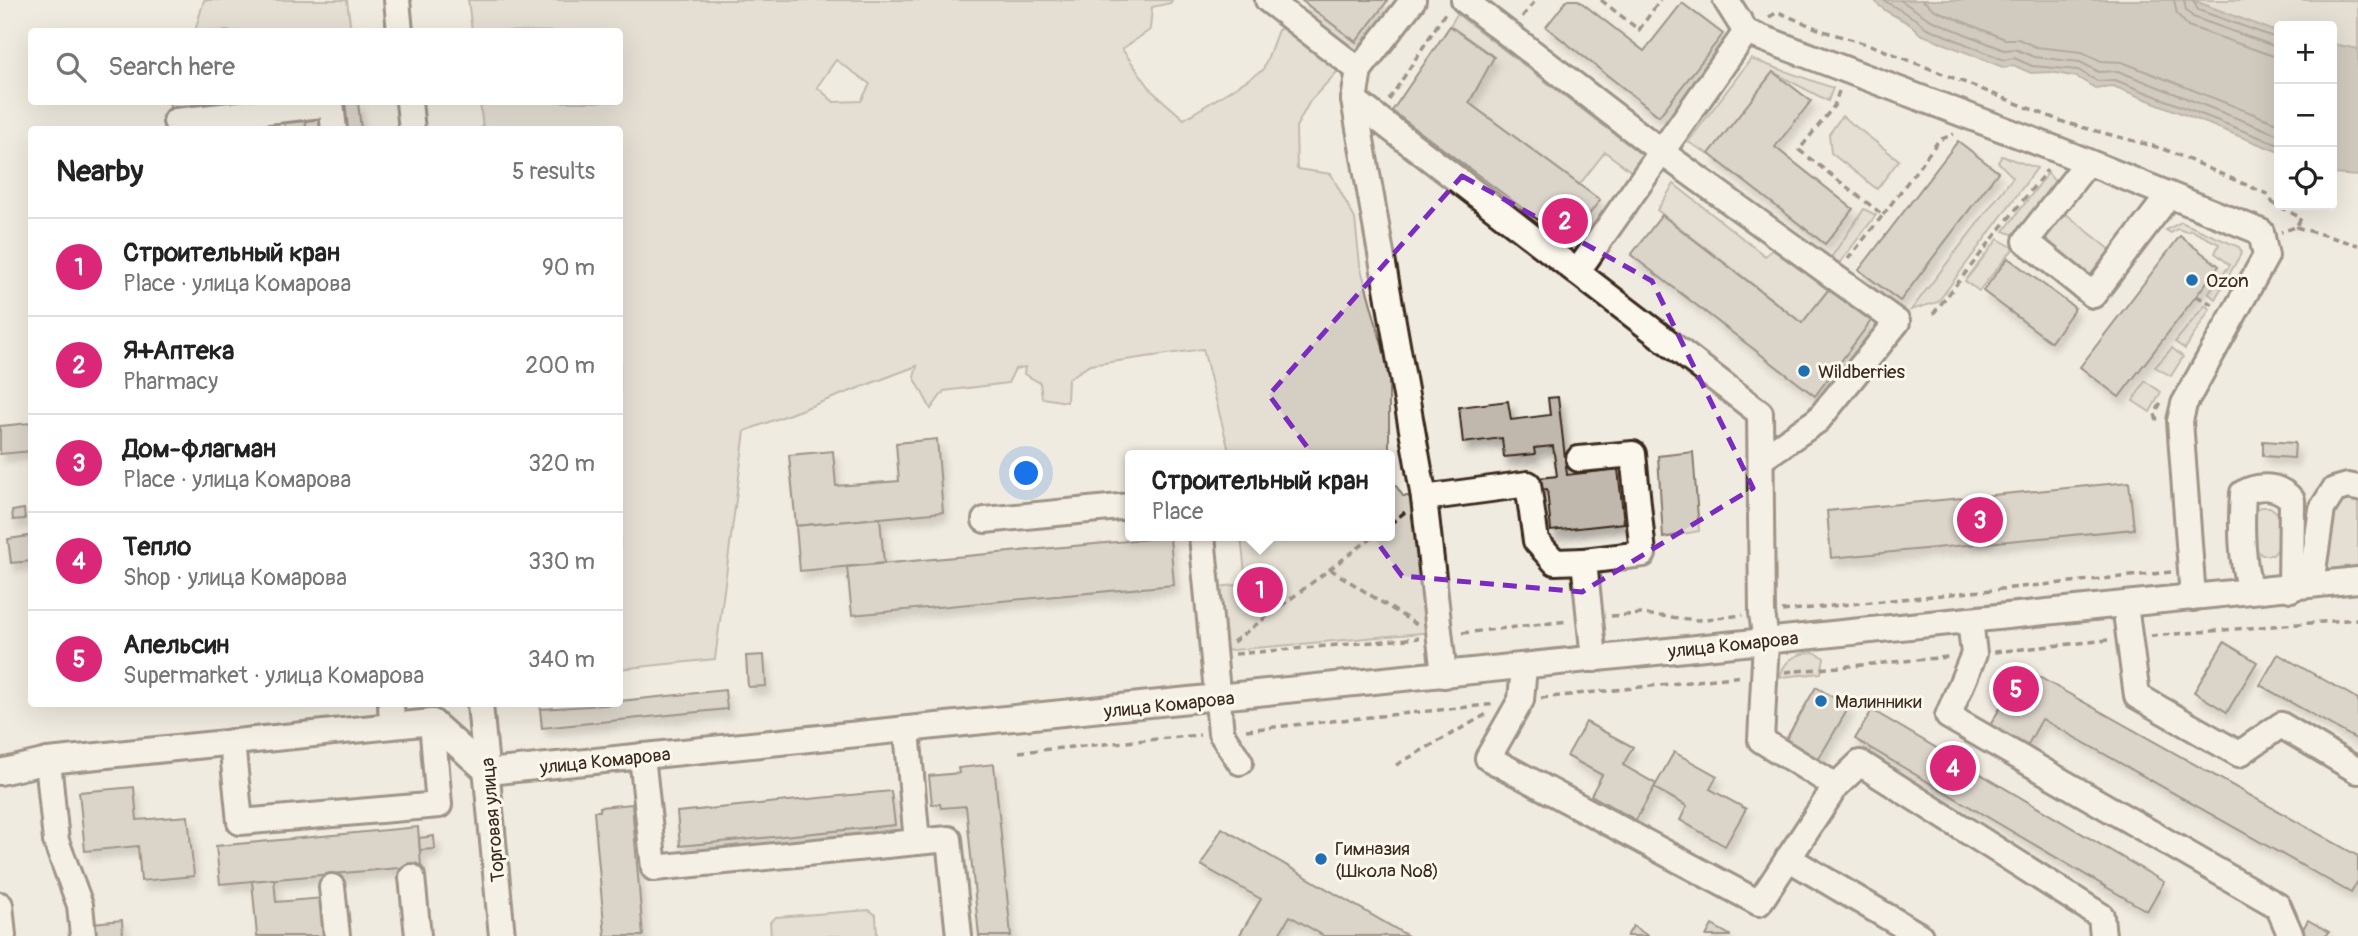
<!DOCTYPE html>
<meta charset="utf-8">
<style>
body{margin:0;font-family:Pangolin,sans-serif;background:#f2f2f2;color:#222}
.controls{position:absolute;right:21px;top:21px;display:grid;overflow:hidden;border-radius:7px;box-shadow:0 7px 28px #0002}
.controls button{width:63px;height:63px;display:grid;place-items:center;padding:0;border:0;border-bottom:2px solid #e0e0e0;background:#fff;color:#222;font:35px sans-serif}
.you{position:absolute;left:1027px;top:474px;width:24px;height:24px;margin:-18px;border:5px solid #fff;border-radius:50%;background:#1a73e8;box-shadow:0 0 0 10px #1a73e833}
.badge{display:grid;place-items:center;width:46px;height:46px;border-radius:50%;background:#db2777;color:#fff;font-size:23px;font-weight:700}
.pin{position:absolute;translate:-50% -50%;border:4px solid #fff;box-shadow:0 2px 7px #0006}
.popup{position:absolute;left:1125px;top:450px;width:270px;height:91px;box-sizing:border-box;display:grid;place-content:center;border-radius:7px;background:#fff;filter:drop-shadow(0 2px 5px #0005);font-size:23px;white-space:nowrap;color:#767676}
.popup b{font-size:26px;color:#222}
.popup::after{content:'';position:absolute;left:50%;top:100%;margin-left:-14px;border:14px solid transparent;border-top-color:#fff}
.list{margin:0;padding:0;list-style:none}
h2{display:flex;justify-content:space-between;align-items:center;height:91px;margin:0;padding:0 28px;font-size:30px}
h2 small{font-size:23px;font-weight:400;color:#767676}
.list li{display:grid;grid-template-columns:46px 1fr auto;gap:21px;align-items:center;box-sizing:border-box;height:98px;padding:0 28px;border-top:2px solid #e0e0e0}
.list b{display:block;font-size:26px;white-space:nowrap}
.list p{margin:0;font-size:23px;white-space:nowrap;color:#767676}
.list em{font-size:23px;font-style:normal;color:#767676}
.icon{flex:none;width:38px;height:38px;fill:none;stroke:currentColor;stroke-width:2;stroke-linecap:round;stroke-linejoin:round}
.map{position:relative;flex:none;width:2358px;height:936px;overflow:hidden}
.search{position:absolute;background:#fff;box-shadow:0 7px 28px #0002;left:28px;top:28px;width:595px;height:77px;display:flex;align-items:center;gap:18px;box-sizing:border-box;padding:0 24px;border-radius:7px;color:#767676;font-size:26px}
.panel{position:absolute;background:#fff;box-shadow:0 7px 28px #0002;left:28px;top:126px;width:595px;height:581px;border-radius:7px}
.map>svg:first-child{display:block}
</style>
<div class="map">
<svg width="2358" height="936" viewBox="0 0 2358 936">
<defs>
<filter id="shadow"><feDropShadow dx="4.5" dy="8" stdDeviation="3.5" flood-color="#0004"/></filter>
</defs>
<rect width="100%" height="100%" fill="#f0ebe0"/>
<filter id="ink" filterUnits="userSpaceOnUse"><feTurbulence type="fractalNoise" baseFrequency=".0143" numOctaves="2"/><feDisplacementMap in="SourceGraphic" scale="14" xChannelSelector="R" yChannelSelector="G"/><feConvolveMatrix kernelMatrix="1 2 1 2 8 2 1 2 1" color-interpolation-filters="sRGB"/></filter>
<g filter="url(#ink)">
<!-- green -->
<g fill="#d5cec3" stroke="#887c70" stroke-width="2" fill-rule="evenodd">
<polygon points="204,0 347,0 351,31 195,31"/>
<path d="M468,0h704l-1,3 -19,4 -2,23 -28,19 31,43 31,27 79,-49 15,-40 24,-12 37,52 -29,31 -14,26 1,42 34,5 24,45 5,46 29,105v85h-159l-27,-106 -113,16 -22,14 -1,23 -25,-4 -2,-15 -16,-9 1,-7 -10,2 -7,14 -64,8 -13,18 -17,-32 3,-11 -172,65 -30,228 -95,10v-539l-137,-1 -3,-27h140v-70l-148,-1zM836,60l34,24 -9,17 -27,1 -17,-15z"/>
<polygon points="2192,0 2358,0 2358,49 2332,44 2332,26 2279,26 2279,33"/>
<polygon points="1457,14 1646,158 1632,172 1605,152 1579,185 1469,103 1493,57 1450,26"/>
<polygon points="1751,59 1833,88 1828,101 1773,72 1709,154 1688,142"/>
<polygon points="1842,116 1899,160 1877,189 1831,153 1829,134"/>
<polygon points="2002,156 2037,168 1938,302 1911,310 2013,177 1998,162"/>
<polygon points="2048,173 2055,182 2017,236 2004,231"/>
<polygon points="1674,184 1765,256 1775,247 1829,289 1802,323 1657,210"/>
<polygon points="1864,209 1876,215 1838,265 1830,259"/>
<polygon points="2061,210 2117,255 2095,282 2047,244 2045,230"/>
<polygon points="2181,222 2239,247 2242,252 2215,299 2208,293 2230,265 2215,253 2219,244 2191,230 2187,232 2177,229 2171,233 2166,230"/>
<polygon points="1998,239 2014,248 1979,291 1965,281"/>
<polygon points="2205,305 2210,309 2185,349 2175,342"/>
<polygon points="2172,348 2183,357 2171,376 2155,367"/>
<polygon points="2145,381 2161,392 2150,412 2133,401"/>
<polygon points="1693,452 1699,531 1663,538 1658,456"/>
<polygon points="1390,477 1403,496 1408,496 1418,507 1433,632 1222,651 1217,587 1246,584 1241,536 1390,536"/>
<polygon points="2358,492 2358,566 2329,569 2319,562 2326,508"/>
<polygon points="2260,507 2270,507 2280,515 2280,546 2273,555 2262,555 2254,548 2255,513"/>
<path d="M1814,652l10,6 -3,15 -41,4c4,-18 17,-24 34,-25z"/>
<polygon points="869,910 876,915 877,936 771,936 770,922 776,917"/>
</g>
<!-- water -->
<g fill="#aca397" stroke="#7f7367" stroke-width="2">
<path d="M1874,0h318l87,33v119l-166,-66 -18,2 -18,-11 -27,-5 -19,1 -18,-8 -8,3 -85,-34c-12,-16 -34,-18 -46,-34z"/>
<polygon points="2332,44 2358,49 2358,176 2332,174"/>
</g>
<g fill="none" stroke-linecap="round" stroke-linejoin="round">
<!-- shore -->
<g stroke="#685a4e" stroke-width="2">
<polyline points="1883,0 1917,20 1925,27 2004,60 2014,58 2032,66 2078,70 2097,81 2115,80 2279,145"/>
<polyline points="1900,0 1929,19 2004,50 2015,49 2034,57 2080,62 2099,72 2118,71 2279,135"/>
<polyline points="1922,0 1935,10 2005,39 2018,39 2036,47 2082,52 2101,61 2122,62 2279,124"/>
<polyline points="2174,0 2177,14 2188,26 2279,58"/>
<polyline points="2184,0 2186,10 2193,17 2279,48"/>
<polyline points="2193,0 2198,10 2279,39"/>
</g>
</g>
<!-- building -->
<g fill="#c0b8ad" stroke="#3b2a1e" stroke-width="2" filter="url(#shadow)">
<polygon points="1301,0 1388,0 1356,42"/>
<polygon points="1567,0 1578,0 1644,51 1682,3 1723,34 1659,116 1546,27"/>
<polygon points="1450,26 1494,57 1469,103 1600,200 1568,242 1392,111"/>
<polygon points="1773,72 1811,101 1775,147 1853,209 1825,244 1709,154"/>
<polygon points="169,102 262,102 171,112"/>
<polygon points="338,102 358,102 361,130 341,130"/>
<polygon points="323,117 324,130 306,130 305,119"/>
<polygon points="305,119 306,130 285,130 284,121"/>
<polygon points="268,123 268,130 250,130 249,125"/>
<polygon points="1958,141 1998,172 1900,301 1859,270"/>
<polygon points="1662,215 1802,323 1829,289 1871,321 1815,396 1631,255"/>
<polygon points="2180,236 2219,266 2119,397 2080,367"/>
<polygon points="2008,258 2075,308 2051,342 1983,291"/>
<polygon points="1558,397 1567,475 1618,469 1624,523 1551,531 1547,489 1539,490 1538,478 1557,476 1553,446 1534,448 1535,454 1504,457 1502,438 1463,443 1459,407 1508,401 1511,420 1550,415 1548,398"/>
<polygon points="30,423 32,451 0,454 0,426"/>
<polygon points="937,439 943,512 796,526 789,455 833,451 836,486 899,481 896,443"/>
<polygon points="2263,441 2295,443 2294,458 2263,456"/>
<polygon points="2129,482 2134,529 1831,558 1827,511"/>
<polygon points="24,509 25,519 13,520 12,511"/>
<polygon points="880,518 884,563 800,571 796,526"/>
<polygon points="29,536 32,561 11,563 8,539"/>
<polygon points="1170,537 1174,585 852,615 847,567"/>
<polygon points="2224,642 2257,662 2227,712 2194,692"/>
<polygon points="2278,654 2358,699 2358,740 2260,685"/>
<polygon points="764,655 766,686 748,687 746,656"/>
<polygon points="2023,668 2358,856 2358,881 2351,893 2042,719 2025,750 1988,729"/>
<polygon points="1816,687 1849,707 1818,760 1785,741"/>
<polygon points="725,690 727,709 542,728 540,709 620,704 620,701"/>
<polygon points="1872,710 2164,882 2147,911 1855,739"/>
<polygon points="1586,722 1633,747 1623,765 1656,784 1636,820 1591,795 1602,775 1567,756"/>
<polygon points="1674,752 1717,776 1710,789 1746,809 1725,846 1680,820 1687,806 1654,788"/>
<polygon points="994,764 1011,936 979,936 966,806 941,808 940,804 932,804 929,776 959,773 958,768"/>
<polygon points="134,787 137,820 188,816 194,876 141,881 138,846 85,851 79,792"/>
<polygon points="891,791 895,825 680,846 677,812"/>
<polygon points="632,804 643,936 605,936 594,811 600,811 600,807"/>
<polygon points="418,827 421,866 220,884 216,846"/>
<polygon points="1222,828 1408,936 1324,936 1290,916 1278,936 1239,936 1261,899 1201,865"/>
<polygon points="434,836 435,849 420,850 419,838"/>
<polygon points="274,879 276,902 323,898 326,936 257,936 252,881"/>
<polygon points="122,920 123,936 94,936 93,923"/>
<polygon points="2308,920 2329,932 2326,936 2299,936"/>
<polygon points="1712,925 1730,935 1730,936 1706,936"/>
<polygon points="1633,926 1648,936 1627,936"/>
</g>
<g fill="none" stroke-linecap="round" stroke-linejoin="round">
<!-- minor casing -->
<g stroke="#3b2a1e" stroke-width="30">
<g id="minor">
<polyline points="397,0 400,32"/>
<polyline points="1268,0 1359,70"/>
<polyline points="1413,0 1359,70 1354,100 1424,498 1444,675"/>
<polyline points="1464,0 1671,159 1897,322 1818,420 1761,459"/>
<polyline points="1726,0 1746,32 2058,150 2261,232 2266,256 2184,404 2180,421 2193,598"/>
<polyline points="1354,100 1760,413 1762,613 1766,641 1761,740 1836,786 1759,903 1488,758 1521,700 1524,667"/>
<polyline points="331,102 334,130"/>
<polyline points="409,102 412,130"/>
<polyline points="176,121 331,104"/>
<polyline points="2087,163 2026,241 2093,295 2169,195"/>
<polyline points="1577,272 1746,32"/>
<polyline points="1579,459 1633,454 1643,554 1584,561 1594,659"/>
<polyline points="1424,498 1528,484 1536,541 1555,562 1584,561"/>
<polyline points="985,520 1130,506"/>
<polyline points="1202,536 1221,733 1240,762"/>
<polyline points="2311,584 2322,509 2334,490 2348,486 2358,488"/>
<path d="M2250,591c-9,-32 -9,-65 -7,-98 17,-9 36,-8 49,7l-1,89"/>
<polyline points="2125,605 2137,696 2239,754 2281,725 2358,771"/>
<polyline points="1970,620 1974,654 1948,716 2278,906 2291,936"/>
<polyline points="391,704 392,725"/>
<polyline points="480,704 502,936"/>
<polyline points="907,731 917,842 949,839 959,936"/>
<polyline points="232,742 240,822 439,805 432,722"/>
<polyline points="642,756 654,868 917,842"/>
<polyline points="48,761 56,841 80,905 83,936"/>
<polyline points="0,772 48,761 432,722 488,772 2358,580"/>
<polyline points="1836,786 1860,763 2101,916 2103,936"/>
<polyline points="1788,858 1920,936"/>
<polyline points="412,877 418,936"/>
<polyline points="332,887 337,936"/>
<polyline points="0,905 3,936"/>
</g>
</g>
<!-- path -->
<g stroke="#3b2a1e" stroke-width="3.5" stroke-dasharray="7 5" stroke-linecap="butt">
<polyline points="1601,0 1639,30 1660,0"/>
<polyline points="1522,17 1536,0"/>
<polyline points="1769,17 1778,12 1823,31 1873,46 2066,123 2164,149 2267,194 2273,203 2301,218 2296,227 2281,232"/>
<polyline points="1839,91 1834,106 1799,150 1883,215 1848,259"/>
<polyline points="1389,100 1447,10"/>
<polyline points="1883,215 1939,140 1954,134"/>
<polyline points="2296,227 2358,245"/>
<polyline points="2196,296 2214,305"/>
<polyline points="1933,314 2047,170"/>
<polyline points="2157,421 2155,414 2161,403"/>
<polyline points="1390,524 1405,512"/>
<polyline points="1330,569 1417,625"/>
<polyline points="1782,611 2171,572"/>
<polyline points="1611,616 1641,614 1698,620 1743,615"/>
<polyline points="1462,633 1569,621"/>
<polyline points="2151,636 2358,619"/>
<polyline points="1233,642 1374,536"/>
<polyline points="1994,652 2108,640"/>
<polyline points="1235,654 1419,638"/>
<polyline points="1785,672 1948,657"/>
<polyline points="1541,698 1743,676"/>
<polyline points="1246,730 1496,704"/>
<polyline points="1019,752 1200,735"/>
<polyline points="1396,765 1487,714"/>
</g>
<!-- minor -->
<use href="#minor" stroke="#fbf7ec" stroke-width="24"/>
</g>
</g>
<!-- marked area -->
<path d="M0 0H2358V936H0ZM1462,176l190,105 101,207 -171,104 -180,-16 -133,-181z" fill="#f0ebe0" fill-opacity=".55" fill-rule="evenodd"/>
<path fill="none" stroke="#7b2cbf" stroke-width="5" stroke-dasharray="14 9" stroke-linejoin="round" d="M1462,176l190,105 101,207 -171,104 -180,-16 -133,-181z"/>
<!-- markers -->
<g fill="#1f6fb2" stroke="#fbf7ec" stroke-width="2.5">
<circle cx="2192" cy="280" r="7"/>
<circle cx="1804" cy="371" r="7"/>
<circle cx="1821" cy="701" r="7"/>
<circle cx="1321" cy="859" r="7"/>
</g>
<g text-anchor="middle" stroke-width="6" stroke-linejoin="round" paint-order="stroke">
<!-- poi labels -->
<g font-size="19" fill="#3b2a1e" stroke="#fbf7ec" text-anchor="start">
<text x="2206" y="287">Ozon</text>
<text x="1818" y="378">Wildberries</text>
<text x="1835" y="708">Малинники</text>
<text x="1335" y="855">Гимназия<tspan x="1335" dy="22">(Школа №8)</tspan></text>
</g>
<!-- street labels -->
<g font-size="19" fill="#3b2a1e" stroke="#fbf7ec">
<text transform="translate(1733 644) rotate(-6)" y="7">улица Комарова</text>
<text transform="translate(1169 704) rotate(-6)" y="7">улица Комарова</text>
<text transform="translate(605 760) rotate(-6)" y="7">улица Комарова</text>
<text transform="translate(492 820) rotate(-95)" y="7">Торговая улица</text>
</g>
</g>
</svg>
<div class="controls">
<button>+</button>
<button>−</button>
<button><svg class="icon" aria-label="locate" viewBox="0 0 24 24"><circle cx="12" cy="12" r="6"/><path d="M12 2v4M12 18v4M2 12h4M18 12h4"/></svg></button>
</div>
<div class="you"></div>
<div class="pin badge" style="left:1260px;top:590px">1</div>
<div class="popup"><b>Строительный кран</b>Place</div>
<div class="pin badge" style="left:1565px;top:221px">2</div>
<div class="pin badge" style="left:1980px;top:520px">3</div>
<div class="pin badge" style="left:1953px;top:768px">4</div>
<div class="pin badge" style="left:2016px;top:689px">5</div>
<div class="search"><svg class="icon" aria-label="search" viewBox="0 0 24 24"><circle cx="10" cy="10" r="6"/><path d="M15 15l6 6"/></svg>Search here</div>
<section class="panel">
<h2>Nearby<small>5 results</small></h2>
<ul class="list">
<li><span class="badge">1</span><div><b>Строительный кран</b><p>Place · улица Комарова</p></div><em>90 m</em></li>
<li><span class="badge">2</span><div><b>Я+Аптека</b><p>Pharmacy</p></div><em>200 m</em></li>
<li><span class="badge">3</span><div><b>Дом-флагман</b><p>Place · улица Комарова</p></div><em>320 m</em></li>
<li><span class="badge">4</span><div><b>Тепло</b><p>Shop · улица Комарова</p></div><em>330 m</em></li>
<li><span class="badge">5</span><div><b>Апельсин</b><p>Supermarket · улица Комарова</p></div><em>340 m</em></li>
</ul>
</section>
</div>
